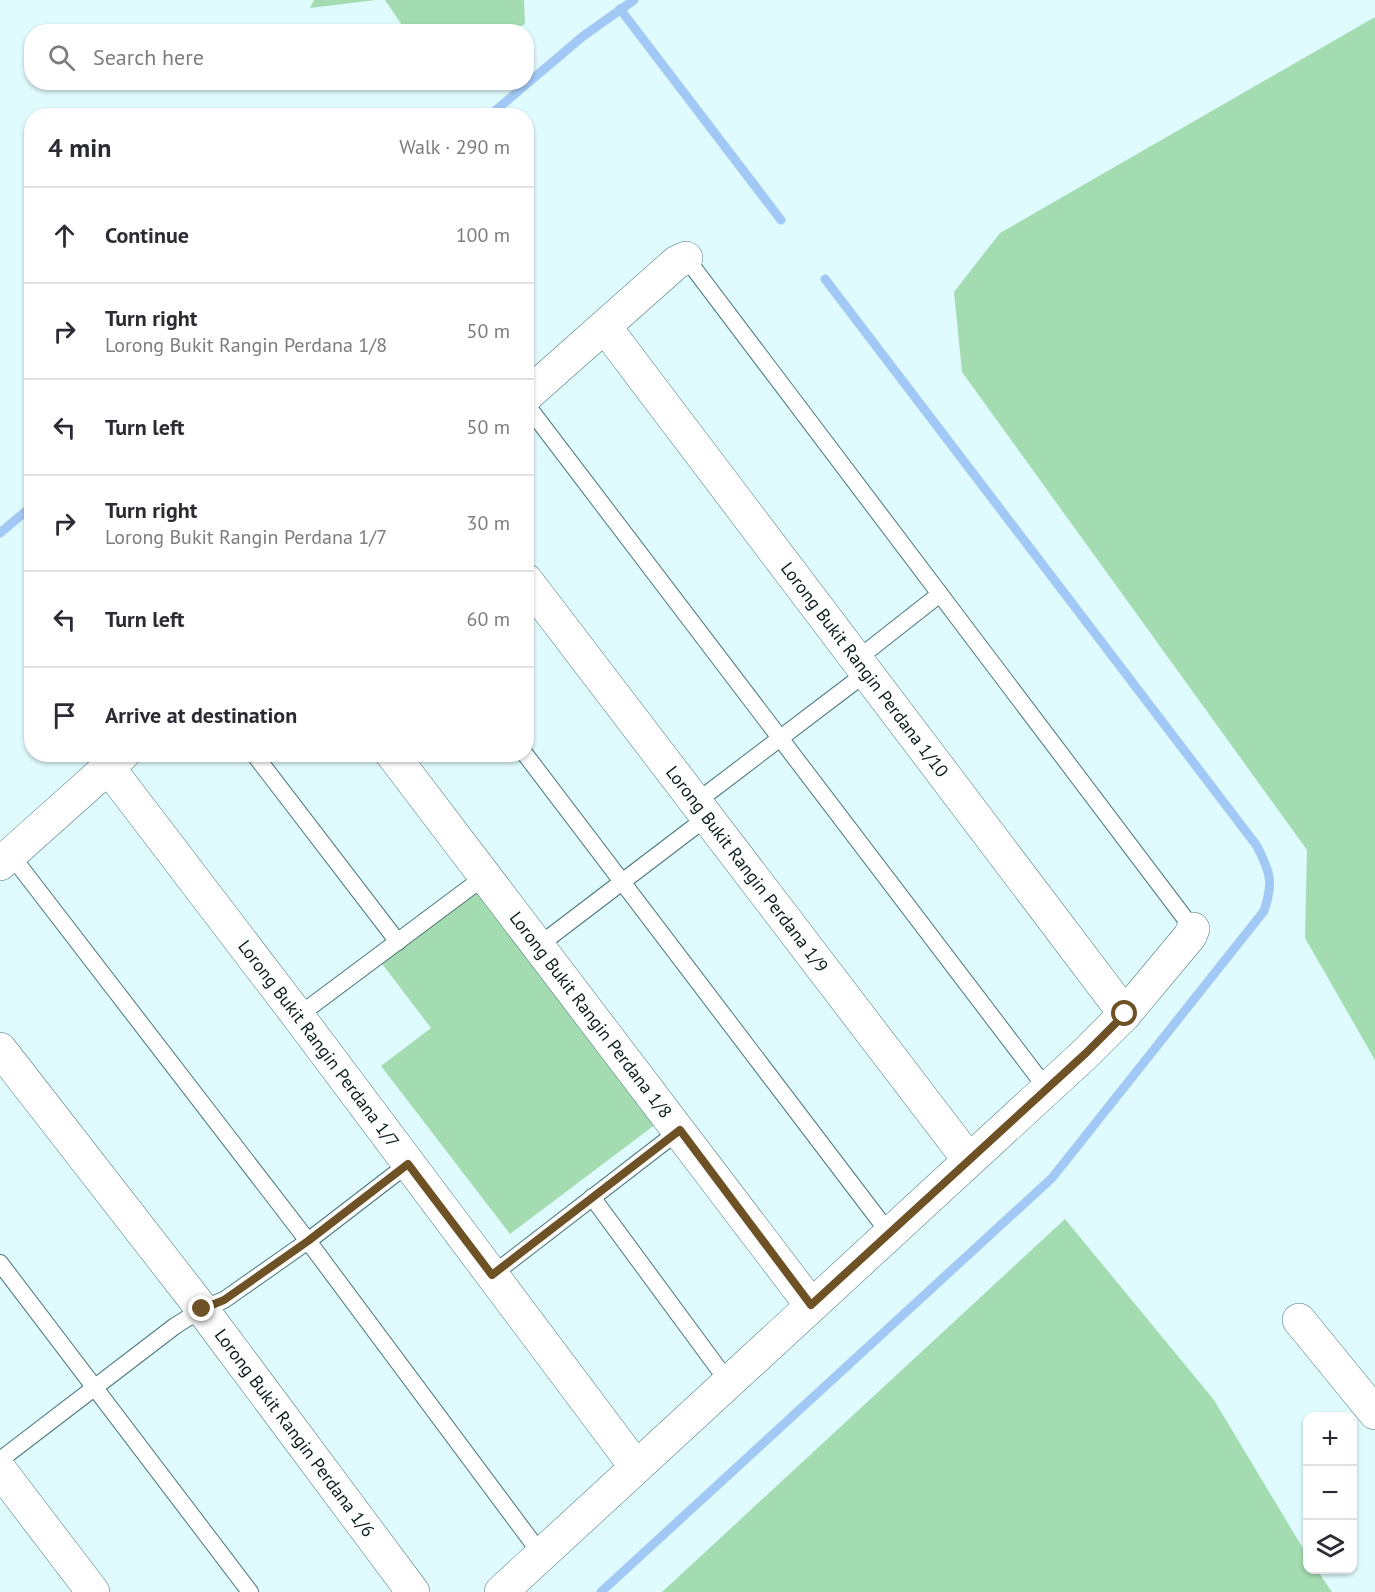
<!DOCTYPE html>
<meta charset="utf-8">
<style>
body{margin:0;font-family:"PT Sans",sans-serif;background:#f2f2f3;color:#2b2b33}
.controls{position:absolute;right:18px;bottom:18px;display:grid;overflow:hidden;border-radius:12px;box-shadow:0 2px 4px #0004}
.controls button{width:54px;height:54px;display:grid;place-items:center;padding:0;border:0;border-bottom:2px solid #e1e1e2;background:#fff;color:#2b2b33;font:30px sans-serif}
.stop{position:absolute;width:18px;height:18px;margin:-14px;border:4px solid #6e5225;border-radius:50%;background:#fff}
.stop.end{background:#6e5225;border-color:#fff;box-shadow:0 2px 6px #0008}
.list{margin:0;padding:0;list-style:none}
h2{display:flex;justify-content:space-between;align-items:center;height:78px;margin:0;padding:0 24px;font-size:26px}
h2 small{font-size:20px;font-weight:400;color:#7c7c81}
.list li{display:grid;grid-template-columns:39px 1fr auto;gap:18px;align-items:center;box-sizing:border-box;height:96px;padding:0 24px;border-top:2px solid #e1e1e2}
.list b{display:block;font-size:22px;white-space:nowrap}
.list p{margin:0;font-size:20px;white-space:nowrap;color:#7c7c81}
.list em{font-size:20px;font-style:normal;color:#7c7c81}
.icon{flex:none;width:33px;height:33px;fill:none;stroke:currentColor;stroke-width:2;stroke-linecap:round;stroke-linejoin:round}
.map{position:relative;flex:none;width:1375px;height:1592px;overflow:hidden}
.search{position:absolute;background:#fff;box-shadow:0 2px 4px #0004;left:24px;top:24px;width:510px;height:66px;display:flex;align-items:center;gap:15px;box-sizing:border-box;padding:0 21px;border-radius:24px;color:#7c7c81;font-size:22px}
.panel{position:absolute;background:#fff;box-shadow:0 2px 4px #0004;left:24px;top:108px;width:510px;height:654px;border-radius:24px}
.map>svg:first-child{display:block}
</style>
<div class="map">
<svg width="1375" height="1592" viewBox="0 0 1375 1592">
<rect width="100%" height="100%" fill="#e0fbfd"/>
<!-- green -->
<g fill="#a3dcb1">
<polygon points="314,0 376,0 310,8"/>
<polygon points="385,0 524,0 525,24 510,31 406,31"/>
<polygon points="1375,17 1375,1060 1305,938 1307,850 962,372 954,292 1000,233"/>
<polygon points="476,889 656,1124 510,1234 381,1066 431,1028 380,961"/>
<polygon points="1065,1219 1214,1400 1307,1555 1308,1570 1317,1570 1332,1592 662,1592"/>
</g>
<g fill="none" stroke-linecap="round" stroke-linejoin="round">
<!-- stream -->
<g stroke="#a2c8f5" stroke-width="9">
<polyline points="620,9 781,220"/>
<polyline points="489,116 582,37 634,0"/>
<polyline points="0,533 32,506"/>
<path d="M601,1592l451,-414 212,-267c10,-29 6,-39 -7,-65l-432,-567"/>
</g>
<!-- service casing -->
<g stroke="#4c777a" stroke-width="18">
<g id="service">
<polyline points="686,258 1193,929"/>
<polyline points="526,404 1047,1089"/>
<polyline points="856,660 940,594"/>
<polyline points="254,754 398,942"/>
<polyline points="525,754 889,1233"/>
<polyline points="695,803 866,673"/>
<polyline points="11,855 308,1241 541,1554"/>
<polyline points="538,946 706,818"/>
<polyline points="298,1016 484,877"/>
<polyline points="592,1197 729,1383"/>
<polyline points="0,1263 250,1592"/>
<polyline points="492,1275 680,1130"/>
<polyline points="0,1460 175,1326 202,1309 224,1300 308,1241 408,1164"/>
</g>
</g>
<!-- minor casing -->
<g stroke="#4c777a" stroke-width="34">
<g id="minor">
<path id="s1" d="M605,327l520,687"/>
<polyline points="526,396 677,262 686,258"/>
<path id="s2" d="M526,580l443,580"/>
<path id="s3" d="M392,754c139,185 281,367 419,551"/>
<path id="s4" d="M108,767l190,249 338,451"/>
<polyline points="0,864 123,754"/>
<path id="s5" d="M0,1049l202,260 211,283"/>
<polyline points="1299,1320 1375,1413"/>
<polyline points="0,1470 93,1592"/>
<polyline points="501,1592 1086,1053 1125,1014 1190,936 1193,929"/>
</g>
</g>
<!-- service -->
<use href="#service" stroke="#fff" stroke-width="16"/>
<!-- minor -->
<use href="#minor" stroke="#fff" stroke-width="33"/>
</g>
<g fill="none" stroke-linecap="round" stroke-linejoin="round">
<!-- route -->
<polyline stroke="#6e5225" stroke-width="8" points="202,1309 224,1300 308,1241 408,1164 492,1275 680,1130 811,1305 1086,1053 1125,1014"/>
</g>
<g text-anchor="middle" stroke-width="5" stroke-linejoin="round" paint-order="stroke">
<!-- street labels -->
<g font-size="18" fill="#0c1e1f" stroke="#fff">
<text dy="6" stroke="none"><textPath href="#s1" startOffset="430">Lorong Bukit Rangin Perdana 1/10</textPath></text>
<text dy="6" stroke="none"><textPath href="#s2" startOffset="364">Lorong Bukit Rangin Perdana 1/9</textPath></text>
<text dy="6" stroke="none"><textPath href="#s3" startOffset="328">Lorong Bukit Rangin Perdana 1/8</textPath></text>
<text dy="6" stroke="none"><textPath href="#s4" startOffset="348">Lorong Bukit Rangin Perdana 1/7</textPath></text>
<text dy="6" stroke="none"><textPath href="#s5" startOffset="484">Lorong Bukit Rangin Perdana 1/6</textPath></text>
</g>
</g>
</svg>
<div class="controls">
<button>+</button>
<button>−</button>
<button><svg class="icon" aria-label="layers" viewBox="0 0 24 24"><path d="M12 4l9 5-9 5-9-5zM3 14l9 5 9-5"/></svg></button>
</div>
<div class="stop" style="left:1125px;top:1014px"></div>
<div class="stop end" style="left:202px;top:1309px"></div>
<div class="search"><svg class="icon" aria-label="search" viewBox="0 0 24 24"><circle cx="10" cy="10" r="6"/><path d="M15 15l6 6"/></svg>Search here</div>
<section class="panel">
<h2>4 min<small>Walk · 290 m</small></h2>
<ul class="list">
<li><svg class="icon" aria-label="ahead" viewBox="0 0 24 24"><path d="M12 20V5M6 11l6-6 6 6"/></svg><div><b>Continue</b></div><em>100 m</em></li>
<li><svg class="icon" aria-label="right" viewBox="0 0 24 24"><path d="M7 20v-9h11M14 6l5 5-5 5"/></svg><div><b>Turn right</b><p>Lorong Bukit Rangin Perdana 1/8</p></div><em>50 m</em></li>
<li><svg class="icon" aria-label="left" viewBox="0 0 24 24"><path d="M17 20v-9H6M10 6l-5 5 5 5"/></svg><div><b>Turn left</b></div><em>50 m</em></li>
<li><svg class="icon" aria-label="right" viewBox="0 0 24 24"><path d="M7 20v-9h11M14 6l5 5-5 5"/></svg><div><b>Turn right</b><p>Lorong Bukit Rangin Perdana 1/7</p></div><em>30 m</em></li>
<li><svg class="icon" aria-label="left" viewBox="0 0 24 24"><path d="M17 20v-9H6M10 6l-5 5 5 5"/></svg><div><b>Turn left</b></div><em>60 m</em></li>
<li><svg class="icon" aria-label="arrive" viewBox="0 0 24 24"><path d="M6 21V4h12l-3 4 3 4H6"/></svg><div><b>Arrive at destination</b></div></li>
</ul>
</section>
</div>
